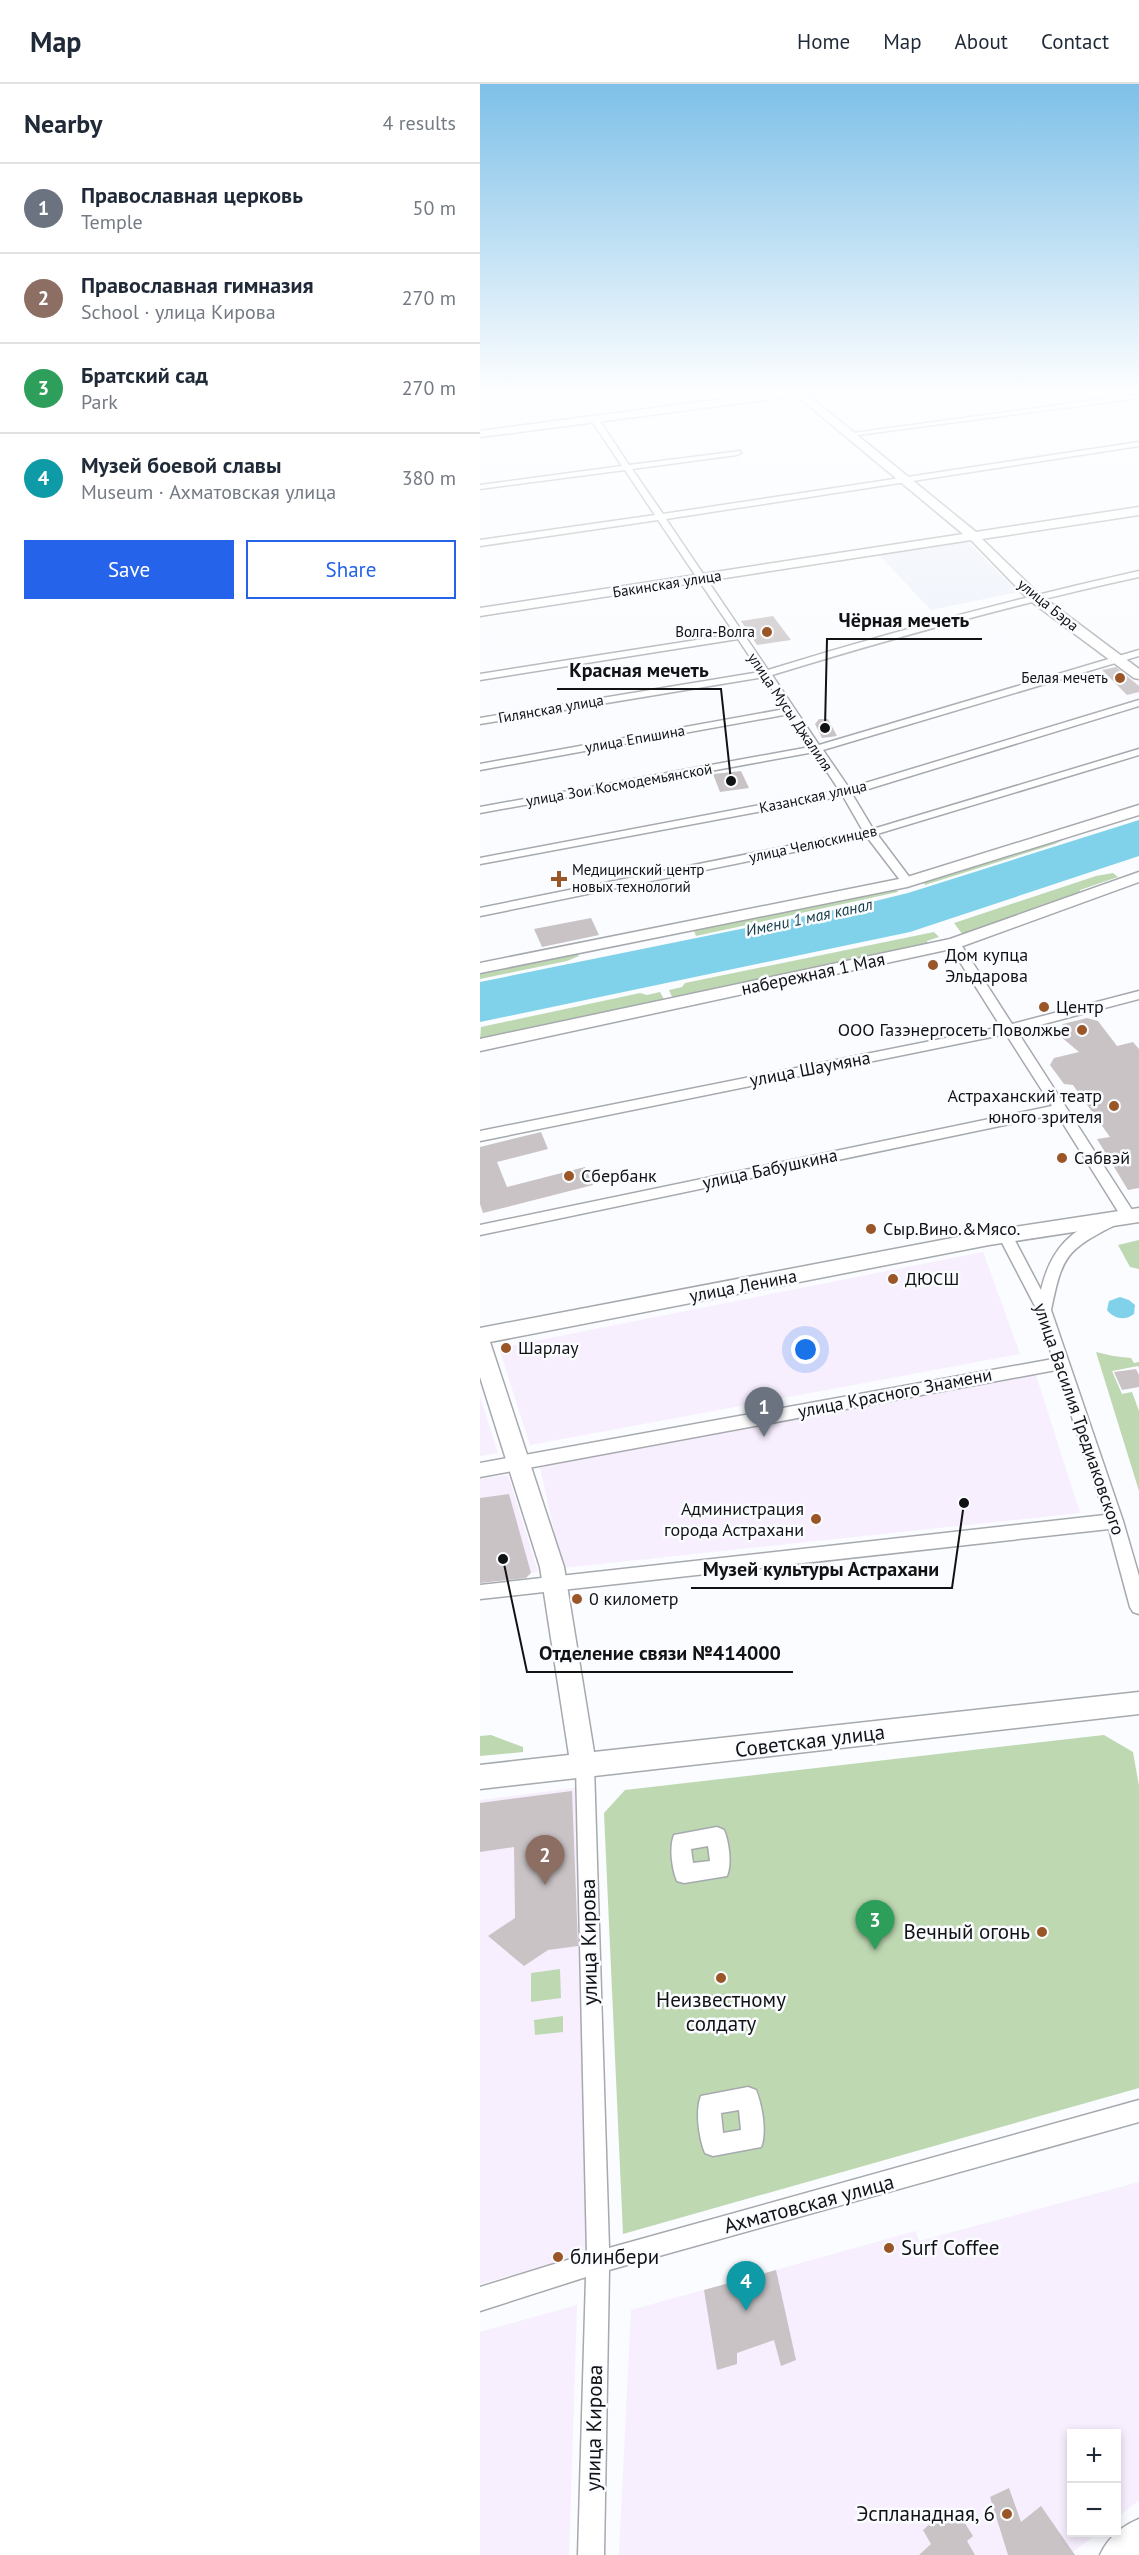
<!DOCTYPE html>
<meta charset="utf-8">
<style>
body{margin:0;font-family:"PT Sans",sans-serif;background:#f2f2f3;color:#1f2937}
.controls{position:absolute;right:18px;bottom:18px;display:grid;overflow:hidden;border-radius:0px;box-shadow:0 3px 9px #0003}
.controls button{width:54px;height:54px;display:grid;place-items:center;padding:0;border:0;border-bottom:2px solid #e0e1e3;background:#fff;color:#1f2937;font:30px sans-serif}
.you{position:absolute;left:326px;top:1266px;width:21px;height:21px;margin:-15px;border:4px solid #fff;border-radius:50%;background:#1a73e8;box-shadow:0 0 0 9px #1a73e833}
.badge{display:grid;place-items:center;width:39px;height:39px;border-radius:50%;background:#2563eb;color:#fff;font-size:20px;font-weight:700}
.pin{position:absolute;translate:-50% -50px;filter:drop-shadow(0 2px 3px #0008)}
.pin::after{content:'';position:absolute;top:32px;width:21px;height:18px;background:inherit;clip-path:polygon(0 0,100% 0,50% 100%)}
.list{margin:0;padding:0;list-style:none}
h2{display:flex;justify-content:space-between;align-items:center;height:78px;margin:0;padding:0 24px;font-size:26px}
h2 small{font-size:20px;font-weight:400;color:#747a83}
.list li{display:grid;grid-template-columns:39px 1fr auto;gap:18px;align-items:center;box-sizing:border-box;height:90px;padding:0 24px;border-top:2px solid #e0e1e3}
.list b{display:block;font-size:22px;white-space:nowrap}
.list p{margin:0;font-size:20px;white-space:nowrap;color:#747a83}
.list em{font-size:20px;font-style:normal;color:#747a83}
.actions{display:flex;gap:12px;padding:18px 24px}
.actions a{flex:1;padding:14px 0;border:2px solid #2563eb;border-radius:0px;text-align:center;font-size:21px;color:#2563eb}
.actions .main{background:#2563eb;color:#fff}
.map{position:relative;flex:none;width:659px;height:2471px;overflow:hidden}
header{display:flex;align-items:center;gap:36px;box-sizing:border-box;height:84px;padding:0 30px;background:#fff;border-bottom:2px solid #e0e1e3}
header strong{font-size:28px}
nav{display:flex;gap:33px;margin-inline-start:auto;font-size:21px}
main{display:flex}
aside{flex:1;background:#fff}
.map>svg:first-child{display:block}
</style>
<header>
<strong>Map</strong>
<nav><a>Home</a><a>Map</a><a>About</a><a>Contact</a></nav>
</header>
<main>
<aside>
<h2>Nearby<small>4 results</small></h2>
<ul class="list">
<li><span class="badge" style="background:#6b7280">1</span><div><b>Православная церковь</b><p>Temple</p></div><em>50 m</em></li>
<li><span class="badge" style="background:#8d6e63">2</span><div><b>Православная гимназия</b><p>School · улица Кирова</p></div><em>270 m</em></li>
<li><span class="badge" style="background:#2e9e5b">3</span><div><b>Братский сад</b><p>Park</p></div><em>270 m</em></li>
<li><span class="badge" style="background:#0f9aa8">4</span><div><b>Музей боевой славы</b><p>Museum · Ахматовская улица</p></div><em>380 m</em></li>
</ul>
<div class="actions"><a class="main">Save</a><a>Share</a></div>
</aside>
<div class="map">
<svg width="659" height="2471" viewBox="0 0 659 2471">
<rect width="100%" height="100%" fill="#fafcff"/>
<!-- commercial -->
<g fill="#f7eefe">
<polygon points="503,1168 540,1270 50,1361 19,1264"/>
<polygon points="554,1285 600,1429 82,1484 60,1383"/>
<polygon points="0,1313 18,1369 0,1372"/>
<polygon points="28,1391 58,1488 0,1496 0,1395"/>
<polygon points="95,1704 110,2169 0,2200 0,1716"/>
<polygon points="659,2098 659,2416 637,2434 636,2350 592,2350 592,2448 618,2449 589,2471 139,2471 151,2226 436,2147 439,2157"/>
<polygon points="97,2221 89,2471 0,2471 0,2248"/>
</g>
<!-- built -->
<polygon fill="#ecf0fa" points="481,458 489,459 538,508 451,526 399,471"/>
<!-- green -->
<g fill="#bed8b2">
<polygon points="580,754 583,756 575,760 445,801 442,796"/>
<polygon points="633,789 638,793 600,806 599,812 483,851 474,839 616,792"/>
<polygon points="414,804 418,808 216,852 214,847 216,844"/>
<polygon points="454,848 459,853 447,857 448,861 193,915 189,906 202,903 205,899"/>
<polygon points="97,869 99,872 87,877 0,895 0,888"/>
<polygon points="180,908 185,917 0,956 1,943 160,909 167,911"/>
<polygon points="659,1156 659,1185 650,1183 638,1161"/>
<polygon points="616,1268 633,1272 651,1274 654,1279 659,1278 659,1284 658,1282 632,1287 642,1310 652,1308 659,1327 659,1407"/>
<polygon points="11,1651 43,1663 43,1668 0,1672 0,1652"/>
<polygon points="624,1651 653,1668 659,1702 659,2004 143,2150 124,1729 145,1706"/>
<polygon points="80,1885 81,1914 51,1918 51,1889"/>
<polygon points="83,1932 83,1948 55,1951 54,1936"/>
</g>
<!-- water -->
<g fill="#7fd2e9">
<polygon points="659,736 659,772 430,848 0,938 0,898 379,821 428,809"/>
<path d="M640,1213l9,3 6,5 -1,9c-9,7 -20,5 -27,-4l2,-9z"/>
</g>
<!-- building -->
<g fill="#c9c3c5">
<polygon points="293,532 311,556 277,561 261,537"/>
<polygon points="636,583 659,602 659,608 647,611 622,586"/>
<polygon points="339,635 348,635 357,652 342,654 335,640"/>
<polygon points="261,687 269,704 240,708 233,690"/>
<polygon points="111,834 119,851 62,863 54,845"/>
<polygon points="607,934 618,937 637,962 653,958 659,965 659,1104 648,1106 617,1055 630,1053 593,1001 584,1000 570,981 574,974 599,968 580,952 578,948 583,940"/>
<polygon points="61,1048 68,1065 17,1078 27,1103 105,1083 113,1101 3,1129 0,1120 0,1063"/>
<polygon points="656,1285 659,1291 659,1303 642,1306 634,1288"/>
<polygon points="29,1410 51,1489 46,1494 0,1499 0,1414"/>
<polygon points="92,1707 98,1862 68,1866 44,1882 8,1852 35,1834 34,1763 0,1768 0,1719"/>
<polygon points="296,2186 316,2276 301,2282 294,2256 257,2269 257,2280 237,2286 224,2206"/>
<polygon points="529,2404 541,2438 561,2422 595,2471 528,2471 510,2413"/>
<polygon points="467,2425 475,2438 481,2433 493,2452 487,2457 495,2471 439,2471 451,2460 443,2446"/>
</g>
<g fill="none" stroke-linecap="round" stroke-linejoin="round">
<!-- street casing -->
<g stroke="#a6a9ad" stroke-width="3">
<g id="street">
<polygon points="659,310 659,314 370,352 366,350"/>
<path d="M112,334h6l31,47 111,-14 1,2 -4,2 -105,14 31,45 476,-72v4l-473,73 102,151c123,-38 246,-71 371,-99v6c-124,27 -246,61 -367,98l47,70 320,-95v6l-316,94 26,38 290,-88v6l-287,88 21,35 266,-80v6l-262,79 36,48 -6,3 -4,-1 -36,-47 -387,79v-8l383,-77 -20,-35 -363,68v-6l359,-68 -25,-38 -334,61v-6l330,-60 -21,-33 -309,56v-6l305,-55 -21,-32 -284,47v-6l280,-46 -22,-33 -258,41v-6l255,-40 -77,-114 -178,26v-6l175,-25 -30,-45 -145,19v-4l142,-19 -31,-46z"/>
<polygon points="474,855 480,859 532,940 659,907 659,915 537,947 654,1129 656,1133 654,1137 644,1137 577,1030 0,1151 0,1141 572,1022 526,950 0,1057 0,1047 521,943 468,859"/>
<path d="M630,1132l7,5 -2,4c-49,25 -53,31 -64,85l72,211 16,55v38l-6,-2 -3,-5 -21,-78 -629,70v-14l625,-70 -49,-145 -576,107v-14l573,-104 -16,-49 -38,-73 2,-4h10l30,57c9,-39 29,-62 69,-74z"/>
<polygon points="105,1673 112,1676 114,1682 129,2164 659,2016 659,2038 129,2186 124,2471 98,2471 106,2193 0,2227 0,2203 107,2170 96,1682 98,1676"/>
<path d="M237,1743l7,3c5,12 8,34 3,46l-43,7 -7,-2c-5,-12 -8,-34 -3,-46zM228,1762l2,15 -17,2 -2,-14z"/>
<path d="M268,2003l8,3c6,15 11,42 5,57l-48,9 -8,-3c-6,-15 -10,-42 -4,-57zM259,2026l2,20 -18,3 -2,-20z"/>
</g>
</g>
<!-- secondary casing -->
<g stroke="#a6a9ad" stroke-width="3">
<g id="secondary">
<polygon points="337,306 336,309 328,311 496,448 659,423 659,431 502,455 559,510 659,585 659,595 654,594 549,516 491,456 0,532 0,524 483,450 317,312 0,353 0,347 311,306"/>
<polygon points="659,721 659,731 427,803 0,889 0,879 424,794"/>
<polygon points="659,788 659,798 480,863 0,967 0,955 470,855"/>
<polygon points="659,1124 659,1138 509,1161 10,1258 84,1483 114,1668 659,1608 659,1630 0,1705 0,1681 89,1671 60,1483 0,1293 0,1244 509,1147"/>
<path d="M659,2435v36h-39c8,-18 22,-29 39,-36z"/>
</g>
</g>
<!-- street -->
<use href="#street" fill="#fff" fill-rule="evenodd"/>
<!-- secondary -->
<use href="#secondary" fill="#fff" fill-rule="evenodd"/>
</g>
<!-- sky -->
<linearGradient id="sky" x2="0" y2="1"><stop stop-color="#7ec0e8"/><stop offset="0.47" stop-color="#fdfeff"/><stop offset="1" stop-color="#fdfeff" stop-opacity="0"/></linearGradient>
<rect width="659" height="652" fill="url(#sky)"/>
<!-- markers -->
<g fill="#9a5627" stroke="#fafcff" stroke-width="2">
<circle cx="287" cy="548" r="6"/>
<circle cx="640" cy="594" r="6"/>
<path d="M76 786h6v6h6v6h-6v6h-6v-6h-6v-6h6z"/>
<circle cx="453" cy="881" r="6"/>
<circle cx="564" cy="923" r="6"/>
<circle cx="602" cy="946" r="6"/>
<circle cx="634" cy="1022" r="6"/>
<circle cx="582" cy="1074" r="6"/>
<circle cx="89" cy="1092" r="6"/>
<circle cx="391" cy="1145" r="6"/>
<circle cx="413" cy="1195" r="6"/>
<circle cx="26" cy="1264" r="6"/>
<circle cx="336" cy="1435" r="6"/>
<circle cx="97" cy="1515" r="6"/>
<circle cx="562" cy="1848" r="6"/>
<circle cx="241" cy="1894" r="6"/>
<circle cx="409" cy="2164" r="6"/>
<circle cx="78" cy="2173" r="6"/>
<circle cx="527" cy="2430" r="6"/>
</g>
<g text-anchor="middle" stroke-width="5" stroke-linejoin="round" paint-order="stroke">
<!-- far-street labels -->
<g font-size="15" fill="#111214" stroke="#fafcff">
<text transform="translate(187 500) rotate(-9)" y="5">Бакинская улица</text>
<text transform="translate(568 521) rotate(39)" y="5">улица Бэра</text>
<text transform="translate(71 625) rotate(-10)" y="5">Гилянская улица</text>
<text transform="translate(310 628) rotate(56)" y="5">улица Мусы Джалиля</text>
<text transform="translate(155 655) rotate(-10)" y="5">улица Епишина</text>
<text transform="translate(139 701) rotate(-10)" y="5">улица Зои Космодемьянской</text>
<text transform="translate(333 713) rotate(-12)" y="5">Казанская улица</text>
<text transform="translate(333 760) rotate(-12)" y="5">улица Челюскинцев</text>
</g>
<!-- far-poi labels -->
<g font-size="15" fill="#111214" stroke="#fafcff" text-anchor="end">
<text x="275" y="553">Волга-Волга</text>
<text x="628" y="599">Белая мечеть</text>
<text x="92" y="791" text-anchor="start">Медицинский центр<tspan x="92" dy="17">новых технологий</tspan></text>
</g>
<!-- far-water labels -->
<g font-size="16" font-style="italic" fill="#123a44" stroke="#fafcff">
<text transform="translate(329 833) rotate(-12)" y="6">Имени 1 мая канал</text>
</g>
<!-- poi labels -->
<g font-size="18" fill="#111214" stroke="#fafcff" text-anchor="start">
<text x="465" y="877">Дом купца<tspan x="465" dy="21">Эльдарова</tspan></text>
<text x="576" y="929">Центр</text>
<text x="590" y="952" text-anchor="end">ООО Газэнергосеть Поволжье</text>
<text x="622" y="1018" text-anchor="end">Астраханский театр<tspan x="622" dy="21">юного зрителя</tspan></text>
<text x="594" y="1080">Сабвэй</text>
<text x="101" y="1098">Сбербанк</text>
<text x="403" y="1151">Сыр.Вино.&amp;Мясо.</text>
<text x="425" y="1201">ДЮСШ</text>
<text x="38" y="1270">Шарлау</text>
<text x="324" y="1431" text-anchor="end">Администрация<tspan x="324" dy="21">города Астрахани</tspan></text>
<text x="109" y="1521">0 километр</text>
</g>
<!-- street labels -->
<g font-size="18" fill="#111214" stroke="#fafcff">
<text transform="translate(333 890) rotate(-12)" y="6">набережная 1 Мая</text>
<text transform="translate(330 985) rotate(-11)" y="6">улица Шаумяна</text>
<text transform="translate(290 1085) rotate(-12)" y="6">улица Бабушкина</text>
<text transform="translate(263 1202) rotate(-11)" y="6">улица Ленина</text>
<text transform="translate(415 1309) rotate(-11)" y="6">улица Красного Знамени</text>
<text transform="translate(599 1335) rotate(71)" y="6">улица Василия Тредиаковского</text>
</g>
<!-- near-street labels -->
<g font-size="21" fill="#111214" stroke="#fafcff">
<text transform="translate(330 1657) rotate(-7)" y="7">Советская улица</text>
<text transform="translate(109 1858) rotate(-91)" y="7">улица Кирова</text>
<text transform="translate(329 2120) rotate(-15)" y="7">Ахматовская улица</text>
<text transform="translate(114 2344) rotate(-89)" y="7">улица Кирова</text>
</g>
<!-- near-poi labels -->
<g font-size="21" fill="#111214" stroke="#fafcff" text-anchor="end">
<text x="550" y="1855">Вечный огонь</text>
<text x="241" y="1923" text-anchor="middle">Неизвестному<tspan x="241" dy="24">солдату</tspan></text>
<text x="421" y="2171" text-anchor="start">Surf Coffee</text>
<text x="90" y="2180" text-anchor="start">блинбери</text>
<text x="515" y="2437">Эспланадная, 6</text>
</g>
</g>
<!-- callouts -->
<path fill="none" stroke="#111214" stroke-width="2" d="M345 644L347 555H502M251 697L241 605H77M484 1419L472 1504H211M23 1475L47 1588H313"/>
<g fill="#111214" stroke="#fafcff" stroke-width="2">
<circle cx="345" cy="644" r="6"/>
<circle cx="251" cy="697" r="6"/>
<circle cx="484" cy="1419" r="6"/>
<circle cx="23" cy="1475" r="6"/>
</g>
<g font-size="20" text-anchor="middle" font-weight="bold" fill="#111214" stroke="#fafcff" stroke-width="5" stroke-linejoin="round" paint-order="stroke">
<text x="424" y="543">Чёрная мечеть</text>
<text x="159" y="593">Красная мечеть</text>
<text x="341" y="1492">Музей культуры Астрахани</text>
<text x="180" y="1576">Отделение связи №414000</text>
</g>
</svg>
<div class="controls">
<button>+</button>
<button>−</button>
</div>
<div class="you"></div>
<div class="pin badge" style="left:284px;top:1353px;background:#6b7280">1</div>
<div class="pin badge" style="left:65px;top:1801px;background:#8d6e63">2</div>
<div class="pin badge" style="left:395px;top:1866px;background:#2e9e5b">3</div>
<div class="pin badge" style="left:266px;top:2227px;background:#0f9aa8">4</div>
</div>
</main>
